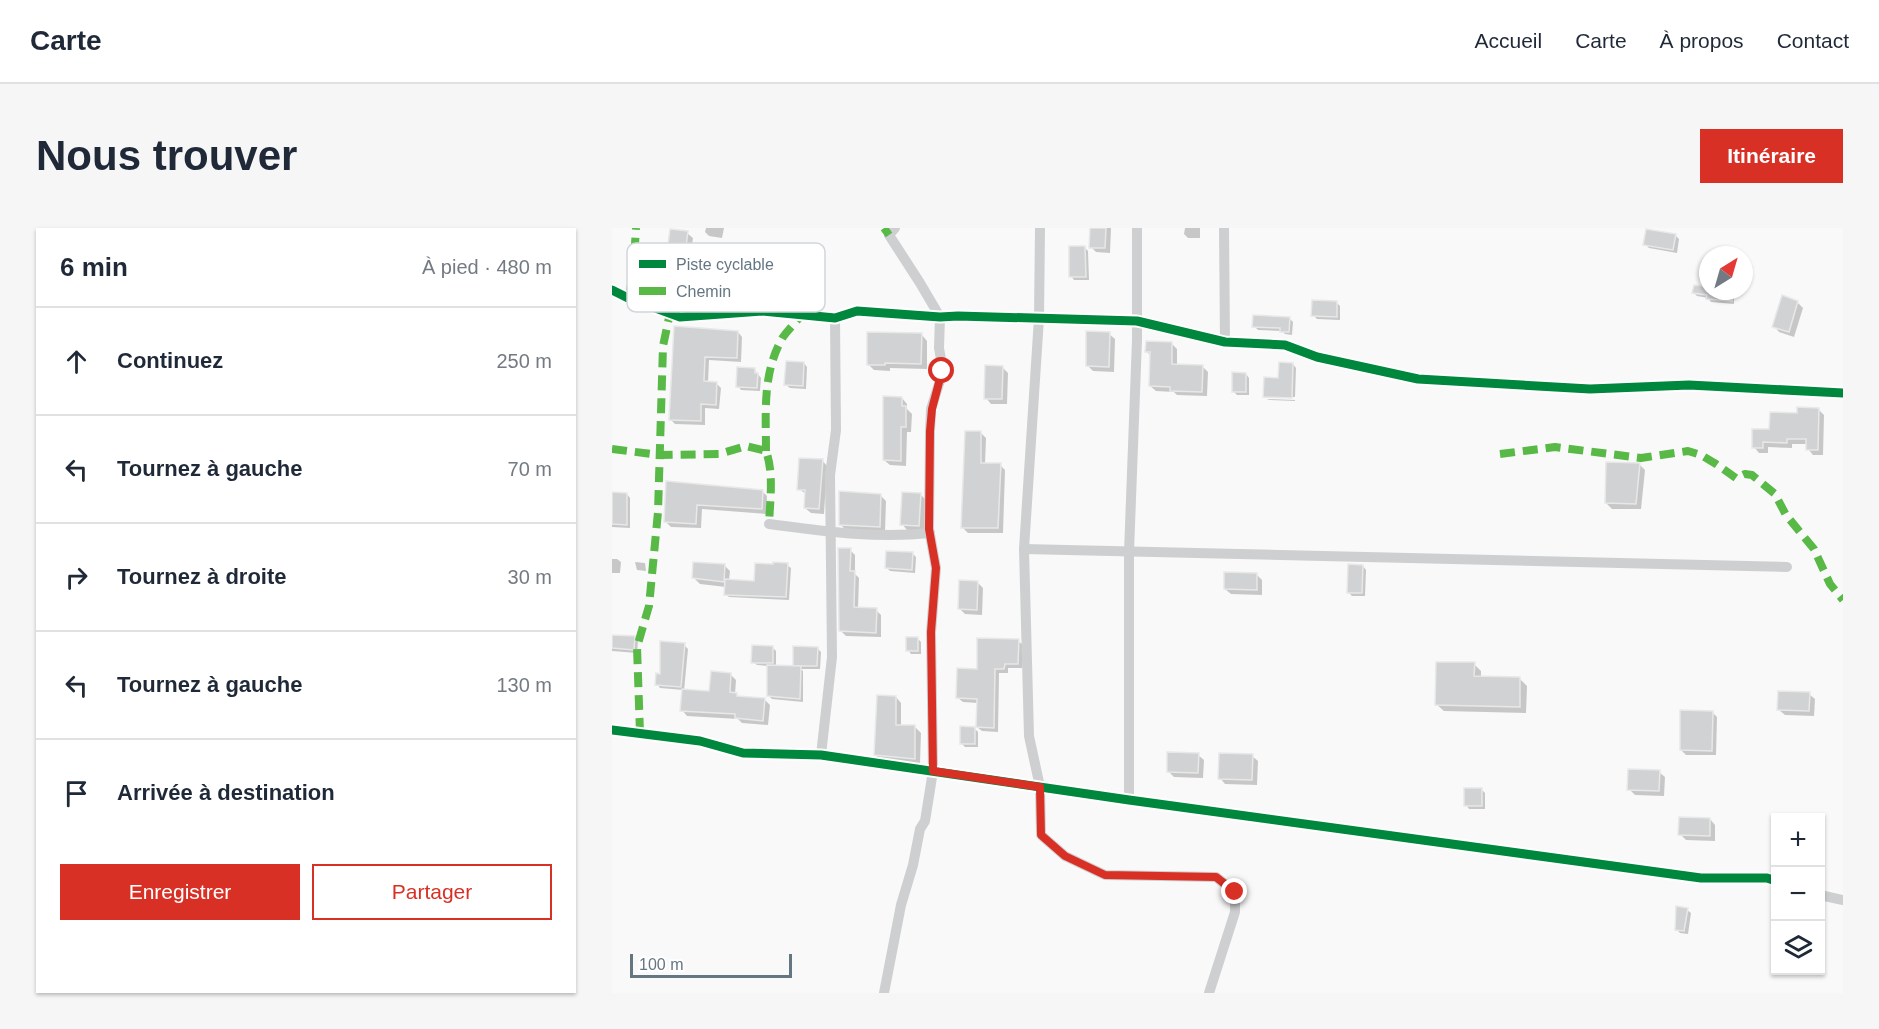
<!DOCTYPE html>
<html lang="fr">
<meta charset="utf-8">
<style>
body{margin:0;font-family:Arial,sans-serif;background:#f6f6f7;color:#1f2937}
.controls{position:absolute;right:18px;bottom:18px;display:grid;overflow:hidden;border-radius:0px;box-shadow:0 2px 4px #0004}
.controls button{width:54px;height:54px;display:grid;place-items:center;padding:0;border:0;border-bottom:2px solid #e0e1e3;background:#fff;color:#1f2937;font:30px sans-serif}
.compass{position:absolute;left:1087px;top:18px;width:54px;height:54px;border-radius:50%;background:#fff;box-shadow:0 2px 4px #0004;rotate:37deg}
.scale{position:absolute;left:18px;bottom:15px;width:162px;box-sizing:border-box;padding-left:6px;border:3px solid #657683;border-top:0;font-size:16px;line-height:21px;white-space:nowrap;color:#657683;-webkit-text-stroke:4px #fff;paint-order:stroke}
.stop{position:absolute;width:18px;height:18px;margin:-14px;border:4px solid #d93025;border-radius:50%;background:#fff}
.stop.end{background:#d93025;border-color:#fff;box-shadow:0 2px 6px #0008}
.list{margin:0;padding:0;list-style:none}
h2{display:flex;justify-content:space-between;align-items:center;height:78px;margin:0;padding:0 24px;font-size:26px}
h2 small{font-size:20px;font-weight:400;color:#747a83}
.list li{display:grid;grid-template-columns:39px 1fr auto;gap:18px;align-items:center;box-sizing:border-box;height:108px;padding:0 24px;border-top:2px solid #e0e1e3}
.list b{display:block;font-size:22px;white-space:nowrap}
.list em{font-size:20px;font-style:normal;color:#747a83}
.actions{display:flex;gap:12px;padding:18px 24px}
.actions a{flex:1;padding:14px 0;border:2px solid #d93025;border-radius:0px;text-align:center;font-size:21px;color:#d93025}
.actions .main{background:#d93025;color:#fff}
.icon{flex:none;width:33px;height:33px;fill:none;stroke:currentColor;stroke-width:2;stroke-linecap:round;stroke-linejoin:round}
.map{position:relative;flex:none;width:1231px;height:765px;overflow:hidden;border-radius:0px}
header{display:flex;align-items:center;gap:36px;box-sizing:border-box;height:84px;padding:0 30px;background:#fff;border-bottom:2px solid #e0e1e3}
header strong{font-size:28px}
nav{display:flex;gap:33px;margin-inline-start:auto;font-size:21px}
.intro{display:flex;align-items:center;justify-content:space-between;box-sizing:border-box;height:144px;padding:0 36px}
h1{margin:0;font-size:42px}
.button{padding:15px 27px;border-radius:0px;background:#d93025;color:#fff;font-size:21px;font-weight:700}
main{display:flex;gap:36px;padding:0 36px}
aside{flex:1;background:#fff;border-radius:0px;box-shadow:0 2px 4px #0004}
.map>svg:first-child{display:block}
</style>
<header>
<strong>Carte</strong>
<nav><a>Accueil</a><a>Carte</a><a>À propos</a><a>Contact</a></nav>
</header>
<div class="intro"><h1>Nous trouver</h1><a class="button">Itinéraire</a></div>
<main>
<aside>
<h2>6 min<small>À pied · 480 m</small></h2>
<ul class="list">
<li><svg class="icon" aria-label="ahead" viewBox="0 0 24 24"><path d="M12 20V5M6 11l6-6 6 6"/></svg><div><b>Continuez</b></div><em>250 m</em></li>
<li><svg class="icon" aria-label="left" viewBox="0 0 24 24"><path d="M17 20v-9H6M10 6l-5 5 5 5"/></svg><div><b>Tournez à gauche</b></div><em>70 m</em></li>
<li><svg class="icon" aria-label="right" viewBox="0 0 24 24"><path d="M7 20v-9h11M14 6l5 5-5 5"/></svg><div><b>Tournez à droite</b></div><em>30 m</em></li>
<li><svg class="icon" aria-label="left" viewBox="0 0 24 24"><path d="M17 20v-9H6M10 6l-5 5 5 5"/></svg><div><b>Tournez à gauche</b></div><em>130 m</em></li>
<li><svg class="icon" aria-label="arrive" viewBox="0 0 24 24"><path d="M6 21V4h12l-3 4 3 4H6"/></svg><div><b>Arrivée à destination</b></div></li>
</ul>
<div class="actions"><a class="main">Enregistrer</a><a>Partager</a></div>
</aside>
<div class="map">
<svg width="1231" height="765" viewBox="0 0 1231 765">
<rect width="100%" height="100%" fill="#f9f9f9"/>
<!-- shadow -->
<g fill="#0003">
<polygon points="94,0 112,0 110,10 97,8 93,4"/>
<polygon points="479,0 499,0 498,25 484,24 479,19"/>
<polygon points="573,0 588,0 588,10 576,10 572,6"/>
<polygon points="75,5 81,10 77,39 86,40 90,44 88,59 75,57 71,54 73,39 61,38 55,32"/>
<polygon points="1063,7 1067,11 1065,25 1037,20 1033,16"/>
<polygon points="473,20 476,23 477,52 462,52 459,48"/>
<polygon points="1083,58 1096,59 1096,63 1122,63 1122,76 1099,74 1096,70 1085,68 1082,65"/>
<polygon points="724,74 728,78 728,92 705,91 701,87"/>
<polygon points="1185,74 1191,80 1182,109 1167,104 1162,98"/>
<polygon points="677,90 681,94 680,107 673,106 670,103 646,102 642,98"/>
<polygon points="64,99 126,104 130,109 129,134 97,132 96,155 104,155 109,160 107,181 93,180 93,197 63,196 59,192"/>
<polygon points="497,106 503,111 502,144 481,143 475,137"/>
<polygon points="310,107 315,113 315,141 278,140 278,143 262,142 256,136"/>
<polygon points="560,116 565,121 565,137 590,138 596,144 595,168 565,167 562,164 544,163 538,158 539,128 535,124"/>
<polygon points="192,135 195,139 194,161 178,160 174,157"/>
<polygon points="681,136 684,140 683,169 654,168 654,170 653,169"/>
<polygon points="390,139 396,145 395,176 379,176 374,170"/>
<polygon points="142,141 149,150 148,163 129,162 126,158"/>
<polygon points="634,146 637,150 637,167 625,167 621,163"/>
<polygon points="290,170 295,176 295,181 300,186 299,204 295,204 294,238 278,237 272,232"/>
<polygon points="655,171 683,172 683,173 657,172"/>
<polygon points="1206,181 1212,187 1211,227 1201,227 1196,221 1196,216 1180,216 1180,220 1156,219 1156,225 1147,225 1142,219 1159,203 1186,186"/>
<polygon points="369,205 374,210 373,236 388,237 393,242 391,305 356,305 351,300"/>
<polygon points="210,232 215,238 212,286 199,285 193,280 194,266 187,261"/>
<polygon points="1027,236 1033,242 1029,281 1000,281 994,275"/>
<polygon points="55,254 150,263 155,268 154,286 90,281 89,300 59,299 53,293"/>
<polygon points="0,266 15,266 18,270 18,300 0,299"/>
<polygon points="308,266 314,272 312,303 295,302 290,296"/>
<polygon points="268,267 274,273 273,304 234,302 228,296"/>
<polygon points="238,322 243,327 243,346 247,350 246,381 264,382 269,387 269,409 234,408 229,403"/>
<polygon points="301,326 304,329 303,345 278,343 275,340"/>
<polygon points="0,331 5,331 9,334 8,345 0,345"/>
<polygon points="23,334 33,335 34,343 25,342"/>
<polygon points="112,337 118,343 117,352 144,354 175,337 179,340 177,372 117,369 113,366 114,359 88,356 82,350"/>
<polygon points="751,338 754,342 753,368 740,368 736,364"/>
<polygon points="644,346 650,352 650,367 619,366 613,361"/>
<polygon points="365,354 371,360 370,387 353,386 348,381"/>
<polygon points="0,408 22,410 26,413 25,425 0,423"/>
<polygon points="305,410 309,414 309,426 299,426 296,422"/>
<polygon points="406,413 411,417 410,440 396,440 396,445 387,445 386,504 370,503 365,499 366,475 351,474 346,470 366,442"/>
<polygon points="72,417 76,421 72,463 99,465 119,447 124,452 123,466 127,469 152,471 158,477 156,497 130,495 126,491 75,488 70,482 72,462 48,460 45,456 49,447"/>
<polygon points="160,419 164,423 164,439 185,440 205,420 209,424 208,441 189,441 191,443 191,474 160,471 156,467 157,438 145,437 141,434"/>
<polygon points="862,436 869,443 869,450 908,451 915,458 914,485 832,483 824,476"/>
<polygon points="1197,466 1203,471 1202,488 1173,487 1167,482"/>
<polygon points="284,469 289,475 289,498 303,499 309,505 308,536 269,532 263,527"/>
<polygon points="1100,484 1105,489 1104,527 1074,527 1069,522"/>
<polygon points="362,500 366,504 366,519 353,519 349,515"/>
<polygon points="586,527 592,532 591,550 562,549 556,543"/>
<polygon points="640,528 646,533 645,557 613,556 608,550"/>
<polygon points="1047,544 1053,549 1052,568 1023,567 1017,561"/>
<polygon points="870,562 873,565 873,581 857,581 854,577"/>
<polygon points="1098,591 1103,597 1103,613 1074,612 1068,606"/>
<polygon points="1075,682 1079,685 1076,706 1068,705 1064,701"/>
</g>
<!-- building -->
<g fill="#d0d2d3" stroke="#e8e8e8" stroke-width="1.5">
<polygon points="478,0 494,0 493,20 477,20"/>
<polygon points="58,1 76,3 72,35 54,32"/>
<polygon points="1034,1 1064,6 1061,22 1031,17"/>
<polygon points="457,18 473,18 474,49 457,49"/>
<polygon points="1082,57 1096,59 1096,63 1121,63 1120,73 1094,71 1095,67 1080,65"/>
<polygon points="1170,67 1186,73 1177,104 1160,99"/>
<polygon points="700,72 725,73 725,89 699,88"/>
<polygon points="641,87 678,89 677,104 668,104 668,100 640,99"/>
<polygon points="62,98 126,103 125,130 93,129 92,153 105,154 104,177 89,176 89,193 57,192"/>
<polygon points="474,103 498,104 497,139 474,138"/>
<polygon points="255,104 310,105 309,136 273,135 273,137 255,137"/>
<polygon points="534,113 560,114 560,136 591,137 590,164 558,163 558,159 537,158 538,124 533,124"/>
<polygon points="174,133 192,134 191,158 172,157"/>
<polygon points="667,134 681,135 680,170 651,169 652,149 666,150"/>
<polygon points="373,137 391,138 390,171 372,171"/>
<polygon points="125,139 143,140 143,145 146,145 145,160 124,159"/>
<polygon points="620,144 634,145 634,164 620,164"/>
<polygon points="271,168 290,169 290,178 294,178 294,199 289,199 289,233 271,232"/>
<polygon points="1185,179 1207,180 1206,222 1194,222 1194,211 1175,211 1175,215 1151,214 1151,220 1140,220 1140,201 1157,201 1158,184 1185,185"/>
<polygon points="353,203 369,203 369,235 389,235 386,300 349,300"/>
<polygon points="187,230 211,231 207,281 192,280 193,262 185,262"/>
<polygon points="994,234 1028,235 1024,276 993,275"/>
<polygon points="54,253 151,262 150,281 85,277 84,296 52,294"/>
<polygon points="227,263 269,266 268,299 227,297"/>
<polygon points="0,264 15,265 15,297 0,296"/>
<polygon points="290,264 309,265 307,298 288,297"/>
<polygon points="226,320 239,320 238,343 243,343 242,379 265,380 264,405 227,403"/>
<polygon points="274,323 301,324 300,342 273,340"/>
<polygon points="81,334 113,336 112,354 80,350"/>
<polygon points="161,334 176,335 174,369 112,367 113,351 142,353 143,335 161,336"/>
<polygon points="736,336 751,337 750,365 735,365"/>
<polygon points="612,344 645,345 645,362 612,361"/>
<polygon points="347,352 366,353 365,382 346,381"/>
<polygon points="0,407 23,408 22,422 0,420"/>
<rect x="294" y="409" width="12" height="14"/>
<polygon points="365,410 407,411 406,436 393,436 392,441 383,441 382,500 364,499 365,471 344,470 345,440 365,441"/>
<polygon points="48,413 73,415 69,459 43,457 44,445 48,446"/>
<polygon points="140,417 161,418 161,435 139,435"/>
<polygon points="181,418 206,419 205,438 181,438"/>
<polygon points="824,434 863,434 862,448 908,449 908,479 823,477"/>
<polygon points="155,437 189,438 188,471 155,468"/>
<polygon points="99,443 119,445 118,464 125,465 125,468 153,470 151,493 123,490 123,486 68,483 70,461 97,463"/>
<polygon points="1166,463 1198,464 1197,483 1165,482"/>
<polygon points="265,467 284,468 284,497 303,497 303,531 262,527"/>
<polygon points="1068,482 1101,483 1100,523 1068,522"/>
<polygon points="348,498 363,499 363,516 348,516"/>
<polygon points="555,524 587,525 586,545 555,544"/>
<polygon points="607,525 641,526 640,552 606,551"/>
<polygon points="1016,541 1048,542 1047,563 1015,562"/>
<rect x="852" y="560" width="18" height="18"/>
<polygon points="1067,589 1098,590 1098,608 1066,607"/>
<polygon points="1064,678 1076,680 1072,703 1063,702"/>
</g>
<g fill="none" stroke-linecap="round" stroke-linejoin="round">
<!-- minor -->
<g stroke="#cecfd0" stroke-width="10">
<polyline points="428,0 427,90 412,321 417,508 428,559 429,607 453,628 493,647 604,649 623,664 623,684 597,765"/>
<polyline points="612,0 613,114"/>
<polyline points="0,62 16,70 68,89 150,83 223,90 245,83 328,89 346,88 525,93 613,114 673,117 705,129 806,151 978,161 1077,157 1231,165"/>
<path d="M157,296c53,7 107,15 161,9"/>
<polyline points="412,321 1175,339"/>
<polyline points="0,502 88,513 131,525 209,527 517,572 1089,650 1155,650 1164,653"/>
<polyline points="209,527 220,429 218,247 224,202 223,90"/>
<polyline points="517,572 517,324 525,112 525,0"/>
<polyline points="1208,667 1231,672"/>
<polyline points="272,765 289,677 301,637 308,601 313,593 321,543 319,404 324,340 317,301 318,203 319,181 331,143 327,120 328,89 308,55 277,7 283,0"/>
</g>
<!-- quiet -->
<g stroke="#58b947" stroke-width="8" stroke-dasharray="15 8" stroke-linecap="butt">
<polyline points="272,0 277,7"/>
<polyline points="16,70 21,49 24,0"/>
<path d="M0,221l48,6 59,-1 27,-8 20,5c8,22 4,50 3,73"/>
<path d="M154,223c0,-39 -4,-78 17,-114 5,-7 12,-14 18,-21"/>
<polyline points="888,226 943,219 1029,230 1076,223 1089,227 1104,236 1124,250 1133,246 1140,247 1163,266 1174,287 1202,321 1218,356 1231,372"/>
<polyline points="28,505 25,419 37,378 46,284 51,118 58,85"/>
</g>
<!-- cycleway casing -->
<g stroke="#fff" stroke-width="13">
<g id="cycleway">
<polyline points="0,62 16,70 68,89 150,83 223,90 245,83 328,89 346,88 525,93 613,114 673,117 705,129 806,151 978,161 1077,157 1231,165"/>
<polyline points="0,502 88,513 131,525 209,527 517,572 1089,650 1155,650 1164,653"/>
</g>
</g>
<!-- cycleway -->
<use href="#cycleway" stroke="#00873e" stroke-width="9"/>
</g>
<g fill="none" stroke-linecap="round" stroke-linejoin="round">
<!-- route -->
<polyline stroke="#d93025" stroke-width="8" points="330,143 320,181 318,203 317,301 324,340 319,404 321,543 428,559 429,607 453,628 493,647 604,649 623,664"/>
</g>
<!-- legend -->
<rect x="15" y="15" width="198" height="69" rx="9" fill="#fff" stroke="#d1d6da" stroke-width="1.5"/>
<rect x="27" y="32" width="27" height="8" fill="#00873e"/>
<rect x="27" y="59" width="27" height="8" fill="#58b947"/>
<g font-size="16" fill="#657683">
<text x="64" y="42">Piste cyclable</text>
<text x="64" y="69">Chemin</text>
</g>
</svg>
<div class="controls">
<button>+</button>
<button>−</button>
<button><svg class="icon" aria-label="layers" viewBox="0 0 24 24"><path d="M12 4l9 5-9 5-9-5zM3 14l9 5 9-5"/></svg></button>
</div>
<svg class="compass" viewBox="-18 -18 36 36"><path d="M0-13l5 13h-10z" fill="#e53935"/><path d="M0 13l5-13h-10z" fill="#747a83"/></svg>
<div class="scale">100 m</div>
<div class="stop" style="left:330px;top:143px"></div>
<div class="stop end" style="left:623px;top:664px"></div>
</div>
</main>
